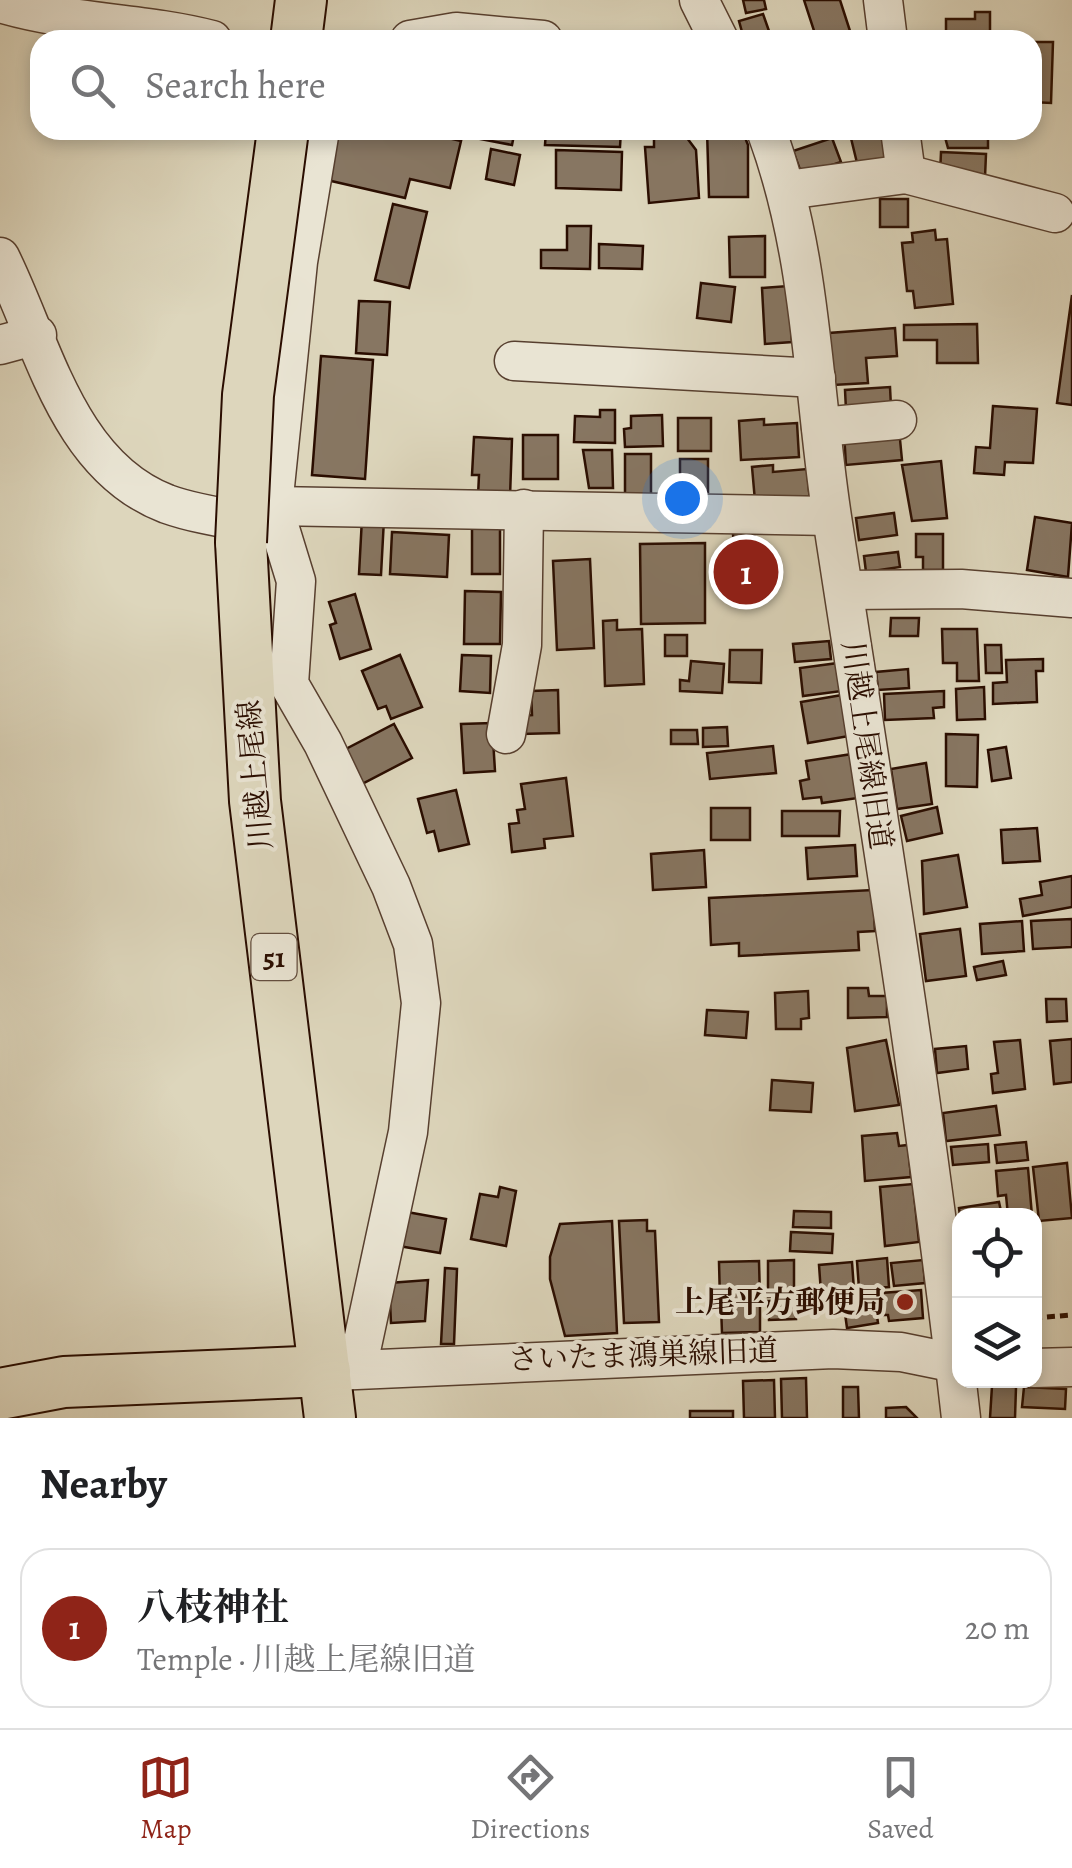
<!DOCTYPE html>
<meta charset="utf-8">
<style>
body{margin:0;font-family:Alegreya,"Noto Serif JP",serif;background:#f6f6f6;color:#202124}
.controls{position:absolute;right:30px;bottom:30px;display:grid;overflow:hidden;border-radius:20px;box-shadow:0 5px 15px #0003}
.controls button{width:90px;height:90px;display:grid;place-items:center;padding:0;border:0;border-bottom:2px solid #e0e0e0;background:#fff;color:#202124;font:50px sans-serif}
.you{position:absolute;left:682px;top:498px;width:35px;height:35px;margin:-25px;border:8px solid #fff;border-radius:50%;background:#1a73e8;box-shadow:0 0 0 15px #1a73e833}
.badge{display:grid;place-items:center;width:65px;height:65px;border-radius:50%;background:#8f2418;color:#fff;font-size:32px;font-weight:700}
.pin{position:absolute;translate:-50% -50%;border:5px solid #fff;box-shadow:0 2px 10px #0006}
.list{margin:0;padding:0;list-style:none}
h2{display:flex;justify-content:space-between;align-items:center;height:130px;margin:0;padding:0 40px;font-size:42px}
h2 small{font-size:32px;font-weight:400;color:#757577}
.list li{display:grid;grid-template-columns:65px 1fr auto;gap:30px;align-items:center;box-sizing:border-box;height:160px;margin:0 20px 20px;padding:0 20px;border:2px solid #e0e0e0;border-radius:30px}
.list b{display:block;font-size:38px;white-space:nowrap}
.list p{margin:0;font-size:32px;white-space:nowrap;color:#757577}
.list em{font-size:32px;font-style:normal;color:#757577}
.icon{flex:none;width:55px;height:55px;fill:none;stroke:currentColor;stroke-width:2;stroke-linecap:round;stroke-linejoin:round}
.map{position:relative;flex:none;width:1072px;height:1418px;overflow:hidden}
.search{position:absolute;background:#fff;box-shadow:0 5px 15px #0003;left:30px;right:30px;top:30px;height:110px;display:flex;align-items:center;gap:25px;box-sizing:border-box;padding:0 35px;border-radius:30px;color:#757577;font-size:38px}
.sheet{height:310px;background:#fff}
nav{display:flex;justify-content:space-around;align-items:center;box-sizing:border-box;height:140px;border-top:2px solid #e0e0e0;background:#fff;font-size:28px;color:#757577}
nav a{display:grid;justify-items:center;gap:5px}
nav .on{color:#8f2418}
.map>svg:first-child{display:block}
</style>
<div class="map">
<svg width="1072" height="1418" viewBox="0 0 1072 1418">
<rect width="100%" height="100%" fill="#ddd6bc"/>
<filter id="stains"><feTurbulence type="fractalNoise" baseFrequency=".002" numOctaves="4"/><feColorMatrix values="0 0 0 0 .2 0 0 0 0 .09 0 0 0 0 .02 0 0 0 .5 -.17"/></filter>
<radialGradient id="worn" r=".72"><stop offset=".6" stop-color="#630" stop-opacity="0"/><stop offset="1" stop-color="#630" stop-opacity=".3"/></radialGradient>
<!-- building -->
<g fill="#877662" stroke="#2a0d00" stroke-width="2.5">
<polygon points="743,0 764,0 766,9 746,13"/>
<polygon points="804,0 840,0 850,31 817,40"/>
<polygon points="975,12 990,12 990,40 946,40 946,19 975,19"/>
<polygon points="763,14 769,31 744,39 739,21"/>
<polygon points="1032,42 1053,42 1051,103 1032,102"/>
<polygon points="339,130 414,130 461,141 450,188 410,179 405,198 327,180"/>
<polygon points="471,130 515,130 512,145 470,137"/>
<polygon points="546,130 621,130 620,147 545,145"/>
<polygon points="654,130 681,130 696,150 699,198 649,203 645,147 654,147"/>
<polygon points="707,130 742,130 748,145 748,197 709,197"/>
<polygon points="849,130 884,130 891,159 858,167"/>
<polygon points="943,130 988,130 988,148 948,148"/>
<polygon points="832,138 841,162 802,175 793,151"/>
<polygon points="491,149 520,155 514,185 486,179"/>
<polygon points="556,150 622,152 621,190 556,188"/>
<polygon points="941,152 986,154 985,177 940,175"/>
<rect x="880" y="199" width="28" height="28"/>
<polygon points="393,204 427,212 409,288 375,280"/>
<polygon points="567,226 591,226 590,269 541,268 541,250 567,250"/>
<polygon points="935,230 936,240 947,239 953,304 915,308 913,291 907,291 902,243 913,242 912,233"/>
<polygon points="765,236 765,277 730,277 729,237"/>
<polygon points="599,244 643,246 642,269 599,268"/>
<polygon points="701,283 735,287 731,322 697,318"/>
<polygon points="788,286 792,342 765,344 762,288"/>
<polygon points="1072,295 1072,405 1057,403"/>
<polygon points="359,301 390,302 387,355 356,353"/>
<polygon points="977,324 978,363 937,363 937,340 904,340 904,325"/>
<polygon points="895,328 897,356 866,358 868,383 833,385 829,333"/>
<polygon points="321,356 373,360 365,479 312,475"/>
<polygon points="890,387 891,407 846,410 845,390"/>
<polygon points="993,406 1037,409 1033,463 1005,462 1004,475 974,473 976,447 990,448"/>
<polygon points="600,410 615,410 615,443 574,442 575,416 600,417"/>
<polygon points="662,415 663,446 625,447 624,429 631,428 631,416"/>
<rect x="678" y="418" width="33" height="33"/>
<polygon points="764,419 764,425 797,423 799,457 741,460 739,421"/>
<polygon points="899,429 902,460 846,465 844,433"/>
<rect x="523" y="435" width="35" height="44"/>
<polygon points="474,437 512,439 510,497 478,496 479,475 472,475"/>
<polygon points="583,450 612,450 613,488 589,488"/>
<polygon points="625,454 651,454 651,496 625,495"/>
<rect x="680" y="459" width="28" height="33"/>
<polygon points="941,461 947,518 912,521 902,465"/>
<polygon points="773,465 773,472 807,469 810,501 755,501 752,467"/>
<polygon points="894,513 897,535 859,540 856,518"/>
<polygon points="1035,517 1072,523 1068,577 1027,570"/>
<polygon points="362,518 384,519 381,575 359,574"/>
<rect x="472" y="526" width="28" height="48"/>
<polygon points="392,532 449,535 447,577 390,574"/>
<polygon points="754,532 756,555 765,554 768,586 729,588 727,556 734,555 733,533"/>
<polygon points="916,534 943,534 943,570 923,570 923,557 916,557"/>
<polygon points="705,543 705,623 641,624 640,544"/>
<polygon points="898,552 900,567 866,572 864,556"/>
<polygon points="590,559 594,648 557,650 553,561"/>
<polygon points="465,591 501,592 500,644 464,644"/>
<polygon points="355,594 371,649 340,659 330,625 336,623 329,602"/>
<polygon points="891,618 919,618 918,636 890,636"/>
<polygon points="617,620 617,630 642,629 644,684 605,686 603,621"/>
<polygon points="942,629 977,629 979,681 957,681 957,663 943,663"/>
<rect x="665" y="635" width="22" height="21"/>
<polygon points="829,641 831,659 795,662 793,644"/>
<polygon points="985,645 1001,645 1002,673 986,673"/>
<polygon points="730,650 762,650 761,683 729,682"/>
<polygon points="400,655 422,707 391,719 386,706 378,709 362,671"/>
<polygon points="462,655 491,656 490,693 460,691"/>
<polygon points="1043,659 1043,671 1036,671 1037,702 993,704 993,683 1007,682 1006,660"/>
<polygon points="691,661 724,664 722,693 680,691 680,680 689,681"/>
<polygon points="838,663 842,691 803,696 800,668"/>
<polygon points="908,669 909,688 878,690 876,672"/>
<polygon points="984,687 985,719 957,720 956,689"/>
<polygon points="558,690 559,733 521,734 520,716 532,715 531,691"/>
<polygon points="944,691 944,707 933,708 934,718 885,720 884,694"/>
<polygon points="842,695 849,736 808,743 801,702"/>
<polygon points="492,723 495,771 464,773 461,724"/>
<polygon points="394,724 412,758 360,785 342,751"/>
<polygon points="727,727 728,746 703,747 703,728"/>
<polygon points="671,730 697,730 698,744 671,744"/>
<polygon points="946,734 978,735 977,787 946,786"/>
<polygon points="773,746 776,773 710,779 707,753"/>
<polygon points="1006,747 1011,778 992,781 988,750"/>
<polygon points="852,754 858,798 822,803 821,797 803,799 800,781 809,779 806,761"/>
<polygon points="926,763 932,804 897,809 891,769"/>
<polygon points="566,778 573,836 544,839 545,848 512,852 509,824 519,823 517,810 525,809 521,784"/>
<polygon points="456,790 469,844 439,851 434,831 427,833 418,799"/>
<polygon points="937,807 942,833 907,841 901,816"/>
<rect x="711" y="808" width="39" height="32"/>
<polygon points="782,811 840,811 839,836 782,836"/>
<polygon points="1037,828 1040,861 1003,863 1001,830"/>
<polygon points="855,845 857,876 808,879 806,848"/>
<polygon points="704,850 706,887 653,890 651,854"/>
<polygon points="958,855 967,907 924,914 922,861"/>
<polygon points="1072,876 1072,907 1023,916 1020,899 1042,895 1040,882"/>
<polygon points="873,890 875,931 858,932 859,950 739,956 739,943 711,945 709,898"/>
<polygon points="1072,919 1072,947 1033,949 1031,921"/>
<polygon points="1022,921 1024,951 982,954 980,924"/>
<polygon points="960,929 966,976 926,981 920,934"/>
<polygon points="1003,961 1006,975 977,980 974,967"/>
<polygon points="848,988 868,988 869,996 887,996 887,1017 848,1018"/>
<polygon points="808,991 809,1018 801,1019 801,1029 776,1029 775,993"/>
<polygon points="1046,999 1066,999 1067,1021 1047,1022"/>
<polygon points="707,1010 748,1012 746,1038 705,1035"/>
<polygon points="1072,1039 1072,1082 1054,1084 1050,1041"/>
<polygon points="886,1040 899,1105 855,1111 847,1048"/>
<polygon points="1020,1040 1025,1089 993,1093 991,1074 998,1073 994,1042"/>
<polygon points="966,1046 968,1069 937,1073 935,1049"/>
<polygon points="772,1080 813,1083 811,1112 770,1110"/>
<polygon points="996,1106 1000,1135 946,1141 943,1113"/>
<polygon points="897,1133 899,1146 908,1145 911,1177 865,1181 862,1136"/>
<polygon points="1026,1142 1028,1160 997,1163 995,1145"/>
<polygon points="988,1144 989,1162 953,1165 951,1147"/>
<polygon points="1067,1163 1072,1218 1039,1221 1033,1167"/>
<polygon points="1028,1168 1032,1216 1008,1216 1006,1195 998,1196 996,1171"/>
<polygon points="913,1184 919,1242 885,1246 880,1187"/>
<polygon points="500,1187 516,1191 506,1246 471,1239 480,1194 498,1197"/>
<polygon points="999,1202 1002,1216 960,1216 959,1208"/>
<polygon points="794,1211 831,1212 831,1228 793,1227"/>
<polygon points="407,1212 446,1219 440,1253 393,1245"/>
<polygon points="647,1220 647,1231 655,1231 659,1322 624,1323 619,1221"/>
<polygon points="612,1221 617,1333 565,1336 550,1279 550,1257 560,1224"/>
<polygon points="791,1232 833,1234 832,1253 790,1251"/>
<polygon points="887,1258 889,1287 859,1289 857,1261"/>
<polygon points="794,1260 794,1296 768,1297 768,1261"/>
<polygon points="923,1260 925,1283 894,1286 891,1263"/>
<polygon points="759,1261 760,1299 720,1301 719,1262"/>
<polygon points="852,1262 854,1290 821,1293 819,1265"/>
<polygon points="445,1268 457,1269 454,1344 441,1344"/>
<polygon points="428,1280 425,1321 391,1323 389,1283"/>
<polygon points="921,1290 923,1318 889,1321 888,1315 883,1315 881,1293"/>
<polygon points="874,1295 878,1323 847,1328 843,1299"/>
<polygon points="795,1300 796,1319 769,1320 768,1301"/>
<polygon points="760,1305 760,1332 722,1333 721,1306"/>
<polygon points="806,1378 807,1418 782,1418 781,1379"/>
<polygon points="774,1380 775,1418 744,1418 743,1381"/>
<polygon points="992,1386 1016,1387 1015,1418 990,1418"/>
<polygon points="843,1387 858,1387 859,1418 843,1418"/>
<polygon points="1024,1387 1066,1389 1065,1409 1022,1407"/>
<polygon points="906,1407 917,1418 886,1418 886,1408"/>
<rect x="690" y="1411" width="43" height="7"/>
</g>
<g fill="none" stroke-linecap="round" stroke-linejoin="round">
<!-- minor casing -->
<g stroke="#573f2f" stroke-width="41">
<g id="minor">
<polyline points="699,0 719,40"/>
<polyline points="883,0 888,40"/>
<path d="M0,3c70,21 142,19 212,37"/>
<polyline points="410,40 456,32 543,40"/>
<polyline points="320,130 298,262 273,506 296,581 289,684 323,743 391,886 413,944 421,1003 408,1132 357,1369"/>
<path d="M766,130c47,126 46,256 66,387 46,300 95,600 129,901"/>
<polyline points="900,130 906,174"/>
<polyline points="787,190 906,174 1055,213"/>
<path d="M0,257c43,86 67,209 167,247 31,11 65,15 97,21"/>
<polyline points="0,345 37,335"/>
<polyline points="514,361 816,378"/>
<polyline points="821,427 897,420"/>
<polyline points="273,506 831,516"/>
<polyline points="845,590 961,589 1072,598"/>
<polyline points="506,734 522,645 524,509"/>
<polyline points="1034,1368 1072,1367"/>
<polyline points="334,1371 833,1349 901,1352 960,1364"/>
</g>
</g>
<!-- major casing -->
<g stroke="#2a0d00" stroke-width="54">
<g id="major">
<polyline points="296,40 301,0"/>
<polyline points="241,542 255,801 330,1418"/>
<polyline points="0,1394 64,1382 325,1371"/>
</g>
</g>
<!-- path -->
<polyline stroke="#2a0d00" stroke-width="5" stroke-dasharray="8 5" stroke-linecap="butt" points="1034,1318 1072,1315"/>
<!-- minor -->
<use href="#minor" stroke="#e9e4d3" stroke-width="38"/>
<!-- major -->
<use href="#major" stroke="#ddd6bc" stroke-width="50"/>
<!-- major-bridge casing -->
<g stroke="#2a0d00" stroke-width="54" stroke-linecap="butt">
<polyline id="major-bridge" points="241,542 248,395 283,130"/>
</g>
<!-- major-bridge -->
<use href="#major-bridge" stroke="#ddd6bc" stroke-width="50"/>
</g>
<!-- markers -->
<circle fill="#8f2418" stroke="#e9e4d3" stroke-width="4" cx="905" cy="1302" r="10"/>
<g text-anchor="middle" stroke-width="8" stroke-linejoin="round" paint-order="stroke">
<!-- shield labels -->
<rect fill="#e9e4d3" stroke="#634e3f" stroke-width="2.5" x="251.5" y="934" width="45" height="46" rx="8"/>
<g font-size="28" font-weight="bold" fill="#2a0d00">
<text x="274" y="967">51</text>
</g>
<!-- street labels -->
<g font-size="30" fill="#2a0d00" stroke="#e9e4d3">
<text transform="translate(867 745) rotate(82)" y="10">川越上尾線旧道</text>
<text transform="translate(255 775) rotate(-95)" y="10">川越上尾線</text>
<text transform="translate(643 1355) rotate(-2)" y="10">さいたま鴻巣線旧道</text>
</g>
<!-- poi labels -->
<g font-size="30" font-weight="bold" fill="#2a0d00" stroke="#e9e4d3" text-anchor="end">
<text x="885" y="1312">上尾平方郵便局</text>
</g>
</g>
<rect width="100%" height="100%" filter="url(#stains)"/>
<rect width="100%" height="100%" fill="url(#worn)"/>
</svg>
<div class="controls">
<button><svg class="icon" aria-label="locate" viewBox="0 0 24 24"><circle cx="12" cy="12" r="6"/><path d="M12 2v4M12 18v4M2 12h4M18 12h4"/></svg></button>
<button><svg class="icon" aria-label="layers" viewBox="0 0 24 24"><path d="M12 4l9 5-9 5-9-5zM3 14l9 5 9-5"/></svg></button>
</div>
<div class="you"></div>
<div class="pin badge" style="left:746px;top:572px">1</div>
<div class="search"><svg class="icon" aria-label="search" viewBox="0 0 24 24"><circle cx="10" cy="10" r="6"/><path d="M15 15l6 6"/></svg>Search here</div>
</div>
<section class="sheet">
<h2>Nearby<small></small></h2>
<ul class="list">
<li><span class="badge">1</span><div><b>八枝神社</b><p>Temple · 川越上尾線旧道</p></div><em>20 m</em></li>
</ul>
</section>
<nav>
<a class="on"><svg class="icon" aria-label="map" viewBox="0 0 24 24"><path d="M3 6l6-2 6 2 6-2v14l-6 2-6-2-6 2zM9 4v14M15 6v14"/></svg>Map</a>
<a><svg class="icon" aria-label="directions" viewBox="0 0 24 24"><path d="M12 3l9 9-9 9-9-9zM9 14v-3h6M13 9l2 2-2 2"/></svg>Directions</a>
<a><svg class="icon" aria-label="saved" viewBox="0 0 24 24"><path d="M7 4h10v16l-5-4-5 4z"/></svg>Saved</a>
</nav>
